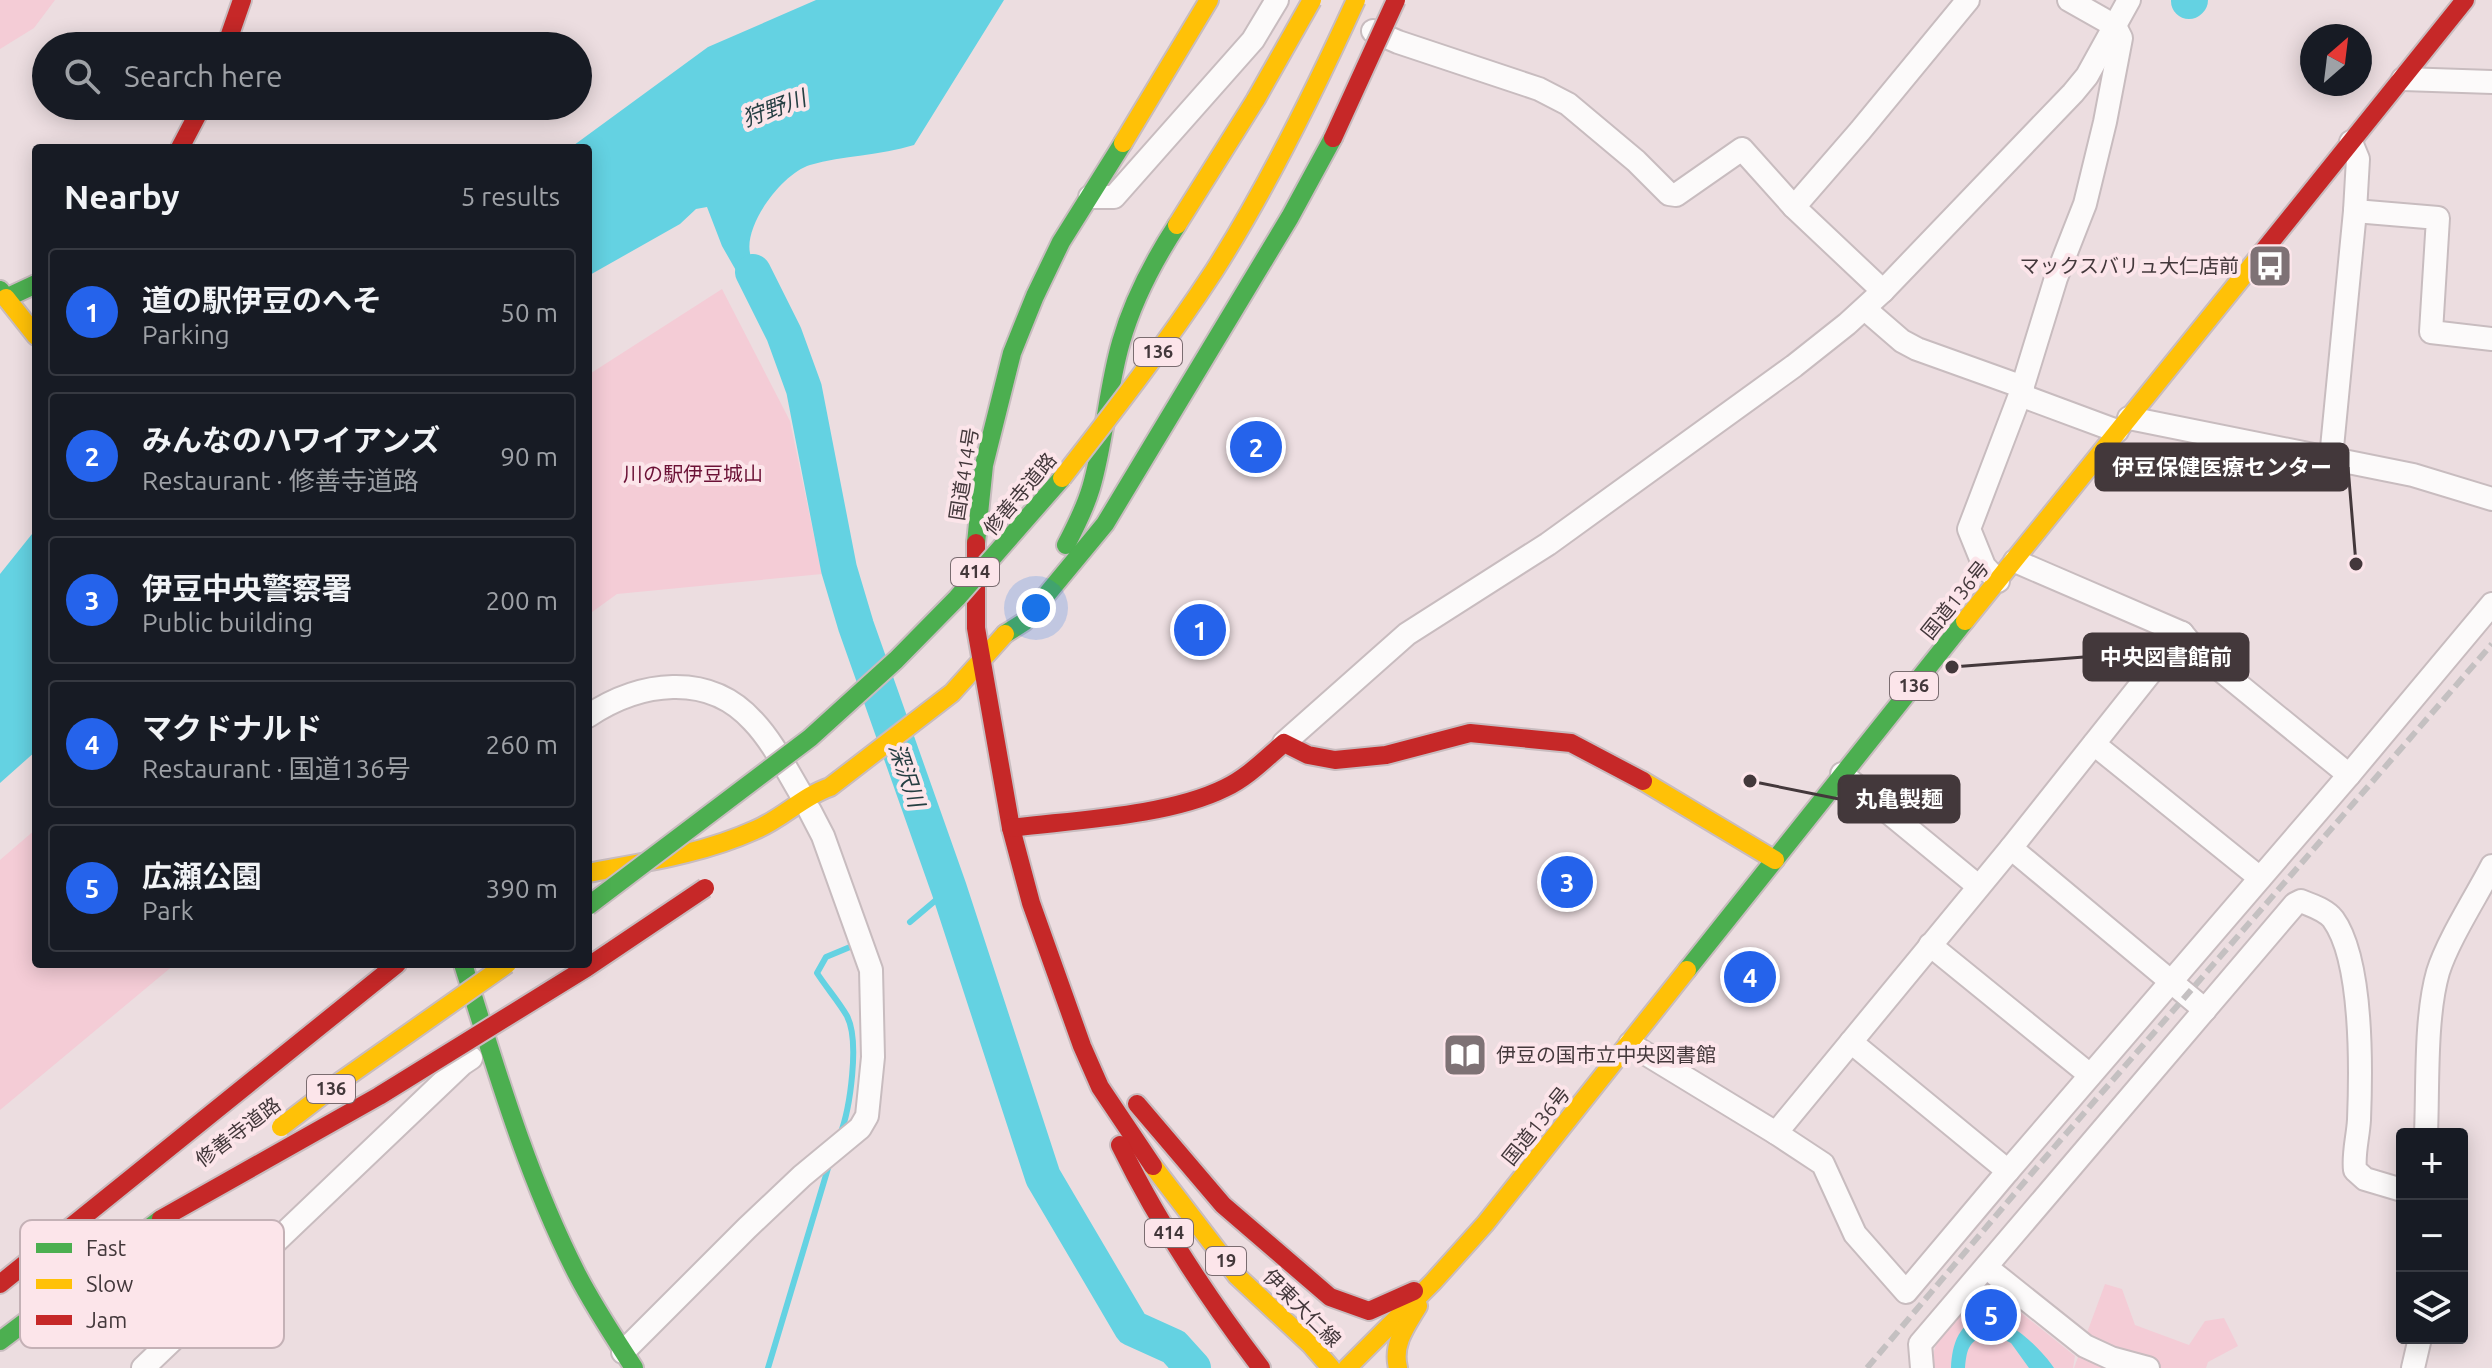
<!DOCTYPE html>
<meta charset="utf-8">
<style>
body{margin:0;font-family:Ubuntu,"Noto Sans JP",sans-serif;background:#242831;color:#f1f3f6}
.controls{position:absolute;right:24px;bottom:24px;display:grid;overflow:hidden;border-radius:8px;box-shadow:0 4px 20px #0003}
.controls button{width:72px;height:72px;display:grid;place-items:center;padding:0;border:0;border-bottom:2px solid #363941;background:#171b24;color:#f1f3f6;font:40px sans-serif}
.compass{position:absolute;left:2300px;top:24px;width:72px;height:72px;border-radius:50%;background:#171b24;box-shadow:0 4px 20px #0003;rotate:28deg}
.you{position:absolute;left:1036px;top:608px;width:28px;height:28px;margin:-20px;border:6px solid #fff;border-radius:50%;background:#1a73e8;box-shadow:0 0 0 12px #1a73e833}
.badge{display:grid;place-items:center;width:52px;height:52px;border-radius:50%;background:#2563eb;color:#fff;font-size:26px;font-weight:700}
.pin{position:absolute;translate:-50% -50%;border:4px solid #fff;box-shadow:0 2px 8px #0006}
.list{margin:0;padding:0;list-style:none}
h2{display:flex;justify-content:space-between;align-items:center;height:104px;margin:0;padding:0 32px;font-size:34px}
h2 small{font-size:26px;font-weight:400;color:#9ea1a6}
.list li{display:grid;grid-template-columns:52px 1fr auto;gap:24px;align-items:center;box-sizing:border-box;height:128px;margin:0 16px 16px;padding:0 16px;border:2px solid #363941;border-radius:8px}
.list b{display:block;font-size:30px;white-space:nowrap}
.list p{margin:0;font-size:26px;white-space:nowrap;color:#9ea1a6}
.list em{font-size:26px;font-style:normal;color:#9ea1a6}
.icon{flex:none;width:44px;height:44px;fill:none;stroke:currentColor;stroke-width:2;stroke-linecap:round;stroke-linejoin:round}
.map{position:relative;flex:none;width:2492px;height:1368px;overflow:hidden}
.search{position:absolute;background:#171b24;box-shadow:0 4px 20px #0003;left:32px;top:32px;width:560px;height:88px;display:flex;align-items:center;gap:20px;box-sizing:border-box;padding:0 28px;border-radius:44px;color:#9ea1a6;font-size:30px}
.panel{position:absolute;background:#171b24;box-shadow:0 4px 20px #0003;left:32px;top:144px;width:560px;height:824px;border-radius:8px}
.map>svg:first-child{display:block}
</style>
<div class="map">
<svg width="2492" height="1368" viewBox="0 0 2492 1368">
<rect width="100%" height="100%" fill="#ecdde0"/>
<!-- green -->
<g fill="#f4ccd6">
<polygon points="0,0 55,0 34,28 0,49"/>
<polygon points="722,289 790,421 822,574 617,594 588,615 588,375"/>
<polygon points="36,829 36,964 175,964 0,1110 0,860"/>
<polygon points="2105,1284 2122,1289 2135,1325 2189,1345 2205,1321 2224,1318 2238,1346 2208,1362 2206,1368 2074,1368"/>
<path d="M1990,1288l85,68 -2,12h-140c-5,-29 28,-57 45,-78z"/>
</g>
<!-- water -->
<g fill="#64d2e2">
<path d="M816,0h188l-90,145c-34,11 -71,10 -104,20 -27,8 -66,59 -60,88 2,13 23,42 30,54l-14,16 -44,-77 -15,-39 -11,2 -16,15 -92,52v-128h-18l138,-101z"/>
<polygon points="36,529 36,751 0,783 0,574"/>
<path d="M1986,1318c24,1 55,30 68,50h-25l-18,-25 -21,-10c-21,8 -23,14 -25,35h-14c1,-24 8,-48 35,-50z"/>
</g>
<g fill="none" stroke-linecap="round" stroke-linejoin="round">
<!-- stream -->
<g stroke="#64d2e2" stroke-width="6">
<polyline points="910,922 949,889"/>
<path d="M840,1135c10,-26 20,-94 7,-119 -8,-14 -21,-29 -30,-43l9,-16 24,-10"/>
<polyline points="768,1368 829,1165"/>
</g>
<!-- river -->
<g stroke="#64d2e2" stroke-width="36">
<polyline points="2189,1 2190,0"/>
<polyline points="753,272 784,334 804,389 839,569 856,626 949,889 1043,1177 1132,1328 1174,1347 1193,1368"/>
</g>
<!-- street casing -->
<g stroke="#c8bcbf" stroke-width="26">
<g id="street">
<polyline points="1373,31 1398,42 1539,89 1568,104 1636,161 1669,194 1676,195 1742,149 1794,207 1883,291"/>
<polyline points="2403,79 2492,82"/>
<polyline points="1090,197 1114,197 1253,40 1277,0"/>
<polyline points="1794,207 1860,131 1968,0"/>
<polyline points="2355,211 2438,218 2431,332 2492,339"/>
<polyline points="1865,309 1902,341 1917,349 2023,387"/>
<polyline points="2020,395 2117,431"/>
<polyline points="2129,418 2413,475 2492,499"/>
<polyline points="2331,458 2355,211 2358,159 2351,142"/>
<polyline points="2015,561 2182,633 2196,650 2349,775"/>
<polyline points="1998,581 1984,566 1969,529 2020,395 2056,278 2085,204 2105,122 2121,38 2115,26 2069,0"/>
<path d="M588,716c51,-34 120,-45 165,5 21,22 35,52 51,78"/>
<polyline points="1284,743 1407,634 1548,544 1794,366 1847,324 1883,291 2073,93 2087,76 2129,0"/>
<polyline points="2094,744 2260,878"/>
<polyline points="1842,774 1978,886"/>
<polyline points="2011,848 2205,1010"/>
<polyline points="1930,945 2090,1075"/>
<polyline points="1851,1042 2008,1171 2349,775 2492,604"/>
<polyline points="1630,1044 1776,1133 2011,848 2182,633"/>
<polyline points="1776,1133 1823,1164 1855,1234 1906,1292 2008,1171"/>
<path d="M2426,1134c2,-48 -1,-117 12,-162 10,-32 38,-75 54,-106"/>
<polyline points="1986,1267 2085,1346 2111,1358 2148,1368"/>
<polyline points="623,1352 747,1228 802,1176 860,1128 867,1116 873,1057 871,970 823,836 810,811"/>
<polyline points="143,1368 462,1064 471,1058"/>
<path d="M1922,1368l-2,-24 375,-440 6,-3c11,5 24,8 32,18 30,41 28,151 26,201 -1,17 -6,34 -4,50l10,9 37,11"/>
<polyline points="2413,1368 2420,1338"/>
</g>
</g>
<!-- fast casing -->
<g stroke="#c8bcbf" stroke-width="22">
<g id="fast">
<polyline points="0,290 6,298 36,284"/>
<polyline points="976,543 984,465 1012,353 1035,296 1061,242 1123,143"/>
<path d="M1066,545c10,-19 19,-37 25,-57 14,-47 16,-98 30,-146 12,-42 32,-80 56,-117"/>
<polyline points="1005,634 1024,622 1105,524 1290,217 1333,138"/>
<path d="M463,964c33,105 64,212 114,310 17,33 37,63 57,94"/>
<polyline points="1687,970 1965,621"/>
<polyline points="0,1341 161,1219"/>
</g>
</g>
<!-- slow casing -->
<g stroke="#c8bcbf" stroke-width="22">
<g id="slow">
<polyline points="1123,143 1209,0"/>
<polyline points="1177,225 1256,99"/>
<polyline points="6,298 36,336"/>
<polyline points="1965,621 2261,254"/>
<polyline points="1643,781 1775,860"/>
<path d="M588,873c57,-11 114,-19 167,-43 27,-11 48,-34 75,-43l122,-94 53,-59"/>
<polyline points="1153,1166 1237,1276 1311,1345 1331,1368"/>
<polyline points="1347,1368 1433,1282 1485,1224 1687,970"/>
<path d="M1398,1368c-6,-24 8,-42 20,-62"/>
</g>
</g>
<!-- jam casing -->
<g stroke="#c8bcbf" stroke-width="22">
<g id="jam">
<polyline points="226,46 242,0"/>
<polyline points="180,148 202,106"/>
<polyline points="2261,254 2465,0"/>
<polyline points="976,543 976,628 1011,828 1031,903 1082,1046 1100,1087 1153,1166"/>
<path d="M1011,828c63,-8 158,-12 214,-40 23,-11 40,-29 59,-45l24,12 27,5 51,-5 84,-22 101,10 72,38"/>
<polyline points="1137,1104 1223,1205 1330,1297 1369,1311 1414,1291"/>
<path d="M1120,1145c39,80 87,152 141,223"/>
<polyline points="0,1284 397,964"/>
</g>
</g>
<!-- street -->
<use href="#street" stroke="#fcfafa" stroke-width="22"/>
<!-- fast -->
<use href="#fast" stroke="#4caf50" stroke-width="18"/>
<!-- slow -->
<use href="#slow" stroke="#ffc107" stroke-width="18"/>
<!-- jam -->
<use href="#jam" stroke="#c62828" stroke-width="18"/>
<!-- rail -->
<polyline stroke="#c4c0c1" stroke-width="6" stroke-dasharray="12 6" stroke-linecap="butt" points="1867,1368 2038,1166 2492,644"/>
<!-- fast-bridge casing -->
<g stroke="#c8bcbf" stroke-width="22" stroke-linecap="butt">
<polyline id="fast-bridge" points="588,906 810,738 896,660 957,598 1062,478"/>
</g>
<!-- slow-bridge casing -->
<g stroke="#c8bcbf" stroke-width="22" stroke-linecap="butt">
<g id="slow-bridge">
<polyline points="1256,99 1312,0"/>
<path d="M1062,478c53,-68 105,-135 152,-207 53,-83 101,-181 142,-271"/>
<polyline points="281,1127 341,1081 507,964"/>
</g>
</g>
<!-- jam-bridge casing -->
<g stroke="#c8bcbf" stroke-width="22" stroke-linecap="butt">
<g id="jam-bridge">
<polyline points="1333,138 1396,0"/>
<polyline points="161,1219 379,1096 586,968 705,888"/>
</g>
</g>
<!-- fast-bridge -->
<use href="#fast-bridge" stroke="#4caf50" stroke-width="18"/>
<!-- slow-bridge -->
<use href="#slow-bridge" stroke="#ffc107" stroke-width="18"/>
<!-- jam-bridge -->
<use href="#jam-bridge" stroke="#c62828" stroke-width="18"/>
</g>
<!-- icons -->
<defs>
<g id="bus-square" transform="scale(2.3)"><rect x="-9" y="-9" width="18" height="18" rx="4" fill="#7e7275" stroke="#fce5ea"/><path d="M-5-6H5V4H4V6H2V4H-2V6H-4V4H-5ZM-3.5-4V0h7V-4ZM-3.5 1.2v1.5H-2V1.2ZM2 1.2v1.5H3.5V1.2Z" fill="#fff"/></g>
<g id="library-square" transform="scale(2.3)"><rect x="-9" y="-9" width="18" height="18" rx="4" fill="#7e7275" stroke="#fce5ea"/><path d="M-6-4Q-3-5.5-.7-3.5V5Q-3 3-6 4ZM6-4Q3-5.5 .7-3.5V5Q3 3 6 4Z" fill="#fff"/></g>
</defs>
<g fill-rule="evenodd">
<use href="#bus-square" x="2270" y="266"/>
<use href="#library-square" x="1465" y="1055"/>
</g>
<g text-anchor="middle" stroke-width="8" stroke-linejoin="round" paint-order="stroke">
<!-- shield labels -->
<g fill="#fce5ea" stroke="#7a6c70" stroke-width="2">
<rect x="1134" y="338" width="48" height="28" rx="6"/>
<rect x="951" y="558" width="48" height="28" rx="6"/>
<rect x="1890" y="672" width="48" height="28" rx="6"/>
<rect x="307" y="1075" width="48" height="28" rx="6"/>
<rect x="1145" y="1219" width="48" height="28" rx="6"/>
<rect x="1206" y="1247" width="40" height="28" rx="6"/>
</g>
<g font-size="18" font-weight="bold" fill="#43383b">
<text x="1158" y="358">136</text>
<text x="975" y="578">414</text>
<text x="1914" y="692">136</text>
<text x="331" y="1095">136</text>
<text x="1169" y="1239">414</text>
<text x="1226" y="1267">19</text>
</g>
<!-- poi labels -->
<g font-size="20" fill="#43383b" stroke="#fce5ea" text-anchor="end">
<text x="2239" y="273">マックスバリュ大仁店前</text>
<text x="1496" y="1062" text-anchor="start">伊豆の国市立中央図書館</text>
</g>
<!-- park labels -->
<g font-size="20" fill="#6b1136" stroke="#fce5ea">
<text x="693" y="481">川の駅伊豆城山</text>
</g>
<!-- street labels -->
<g font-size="20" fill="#43383b" stroke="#fce5ea">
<text transform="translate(964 474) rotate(-81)" y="7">国道414号</text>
<text transform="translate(1020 494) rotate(-50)" y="7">修善寺道路</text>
<text transform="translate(1955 600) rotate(-51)" y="7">国道136号</text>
<text transform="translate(1536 1126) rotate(-51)" y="7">国道136号</text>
<text transform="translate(238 1132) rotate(-37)" y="7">修善寺道路</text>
<text transform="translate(1302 1308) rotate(45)" y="7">伊東大仁線</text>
</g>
<!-- water labels -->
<g font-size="22" font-style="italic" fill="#263f43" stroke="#fce5ea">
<text transform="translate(774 108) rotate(-20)" y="8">狩野川</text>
<text transform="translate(907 775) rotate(71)" y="8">深沢川</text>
</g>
</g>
<!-- legend -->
<rect x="20" y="1220" width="264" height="128" rx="12" fill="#fce5ea" stroke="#c4b1b6" stroke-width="2"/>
<rect x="36" y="1243" width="36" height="10" fill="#4caf50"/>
<rect x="36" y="1279" width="36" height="10" fill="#ffc107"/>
<rect x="36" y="1315" width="36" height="10" fill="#c62828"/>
<g font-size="22" fill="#43383b">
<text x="86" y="1256">Fast</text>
<text x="86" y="1292">Slow</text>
<text x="86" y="1328">Jam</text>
</g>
<!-- callouts -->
<path fill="none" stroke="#43383b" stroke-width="3" d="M2356 564L2348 467M1952 667L2084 657M1750 781L1839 799"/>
<g fill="#43383b" stroke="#fce5ea" stroke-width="3">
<circle cx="2356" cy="564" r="8"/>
<circle cx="1952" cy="667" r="8"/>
<circle cx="1750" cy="781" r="8"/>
</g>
<g fill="#43383b" stroke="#43383b" stroke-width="3">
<rect x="2096" y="444" width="252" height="46" rx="8"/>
<rect x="2084" y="634" width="164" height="46" rx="8"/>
<rect x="1839" y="776" width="120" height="46" rx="8"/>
</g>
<g font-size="22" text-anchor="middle" font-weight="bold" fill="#fff">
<text x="2222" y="475">伊豆保健医療センター</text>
<text x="2166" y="665">中央図書館前</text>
<text x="1899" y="807">丸亀製麺</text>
</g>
</svg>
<div class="controls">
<button>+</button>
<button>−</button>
<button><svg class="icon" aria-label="layers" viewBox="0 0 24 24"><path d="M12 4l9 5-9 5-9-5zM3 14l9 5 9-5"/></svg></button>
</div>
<svg class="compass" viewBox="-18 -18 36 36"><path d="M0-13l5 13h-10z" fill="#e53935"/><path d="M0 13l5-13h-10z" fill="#9ea1a6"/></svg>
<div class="you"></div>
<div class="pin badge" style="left:1200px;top:630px">1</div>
<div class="pin badge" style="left:1256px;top:447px">2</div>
<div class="pin badge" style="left:1567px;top:882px">3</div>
<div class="pin badge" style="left:1750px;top:977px">4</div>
<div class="pin badge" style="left:1991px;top:1315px">5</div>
<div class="search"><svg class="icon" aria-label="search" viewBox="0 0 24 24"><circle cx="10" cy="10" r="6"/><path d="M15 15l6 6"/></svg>Search here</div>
<section class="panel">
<h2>Nearby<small>5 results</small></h2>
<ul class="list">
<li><span class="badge">1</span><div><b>道の駅伊豆のへそ</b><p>Parking</p></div><em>50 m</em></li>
<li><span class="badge">2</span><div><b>みんなのハワイアンズ</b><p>Restaurant · 修善寺道路</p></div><em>90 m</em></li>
<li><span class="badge">3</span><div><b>伊豆中央警察署</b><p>Public building</p></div><em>200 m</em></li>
<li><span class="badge">4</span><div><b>マクドナルド</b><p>Restaurant · 国道136号</p></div><em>260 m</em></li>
<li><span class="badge">5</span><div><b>広瀬公園</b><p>Park</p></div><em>390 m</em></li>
</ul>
</section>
</div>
